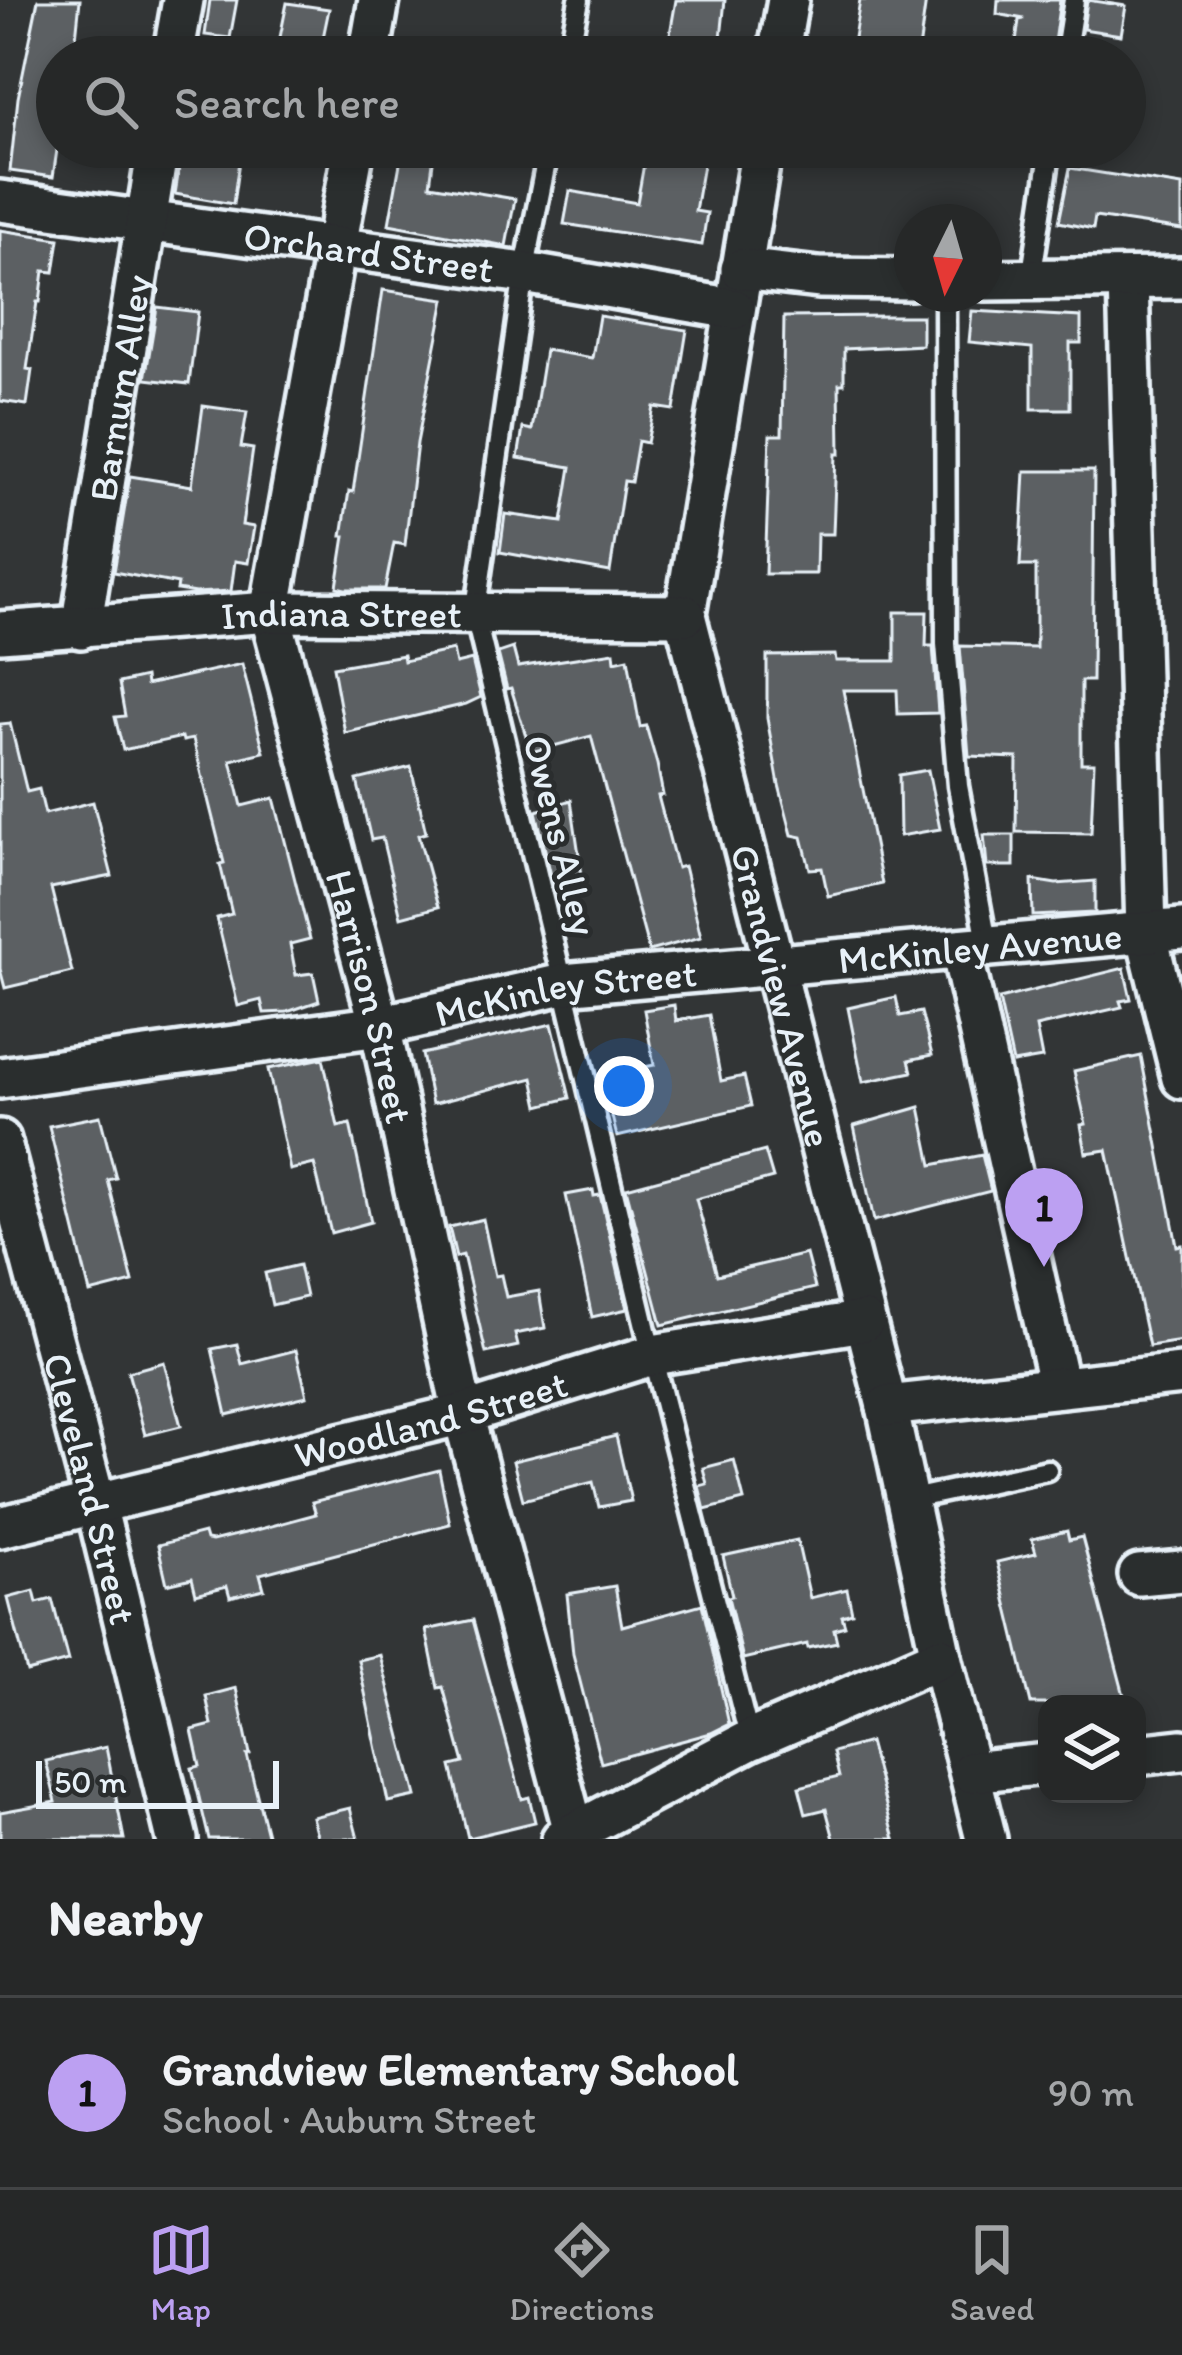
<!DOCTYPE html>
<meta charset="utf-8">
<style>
body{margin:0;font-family:Itim,sans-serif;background:#323434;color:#f1f3f6}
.controls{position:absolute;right:36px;bottom:36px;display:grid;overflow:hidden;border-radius:24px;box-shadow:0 6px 18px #0003}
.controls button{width:108px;height:108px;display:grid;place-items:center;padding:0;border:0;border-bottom:3px solid #424445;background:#262828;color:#f1f3f6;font:60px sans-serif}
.compass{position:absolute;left:894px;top:204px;width:108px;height:108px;border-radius:50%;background:#262828;box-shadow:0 6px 18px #0003;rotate:185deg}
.scale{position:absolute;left:36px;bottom:30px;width:243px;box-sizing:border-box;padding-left:12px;border:6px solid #e8f1f8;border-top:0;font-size:33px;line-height:42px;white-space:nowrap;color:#e8f1f8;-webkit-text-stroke:9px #2a2d2e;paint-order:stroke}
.you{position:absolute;left:624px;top:1086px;width:42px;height:42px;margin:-30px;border:9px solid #fff;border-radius:50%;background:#1a73e8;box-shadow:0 0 0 18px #1a73e833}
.badge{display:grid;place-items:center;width:78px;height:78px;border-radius:50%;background:#bca0f2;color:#111;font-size:39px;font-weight:700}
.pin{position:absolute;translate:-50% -99px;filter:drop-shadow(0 3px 6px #0008)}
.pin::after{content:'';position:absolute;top:63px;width:42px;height:36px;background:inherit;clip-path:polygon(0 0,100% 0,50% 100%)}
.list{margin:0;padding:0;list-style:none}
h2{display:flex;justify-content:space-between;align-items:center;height:156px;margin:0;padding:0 48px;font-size:51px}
h2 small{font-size:39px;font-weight:400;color:#a4a6a8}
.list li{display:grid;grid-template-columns:78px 1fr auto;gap:36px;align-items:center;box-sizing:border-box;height:192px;padding:0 48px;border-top:3px solid #424445}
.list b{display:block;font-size:45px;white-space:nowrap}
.list p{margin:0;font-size:39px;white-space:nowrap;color:#a4a6a8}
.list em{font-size:39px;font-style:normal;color:#a4a6a8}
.icon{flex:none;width:66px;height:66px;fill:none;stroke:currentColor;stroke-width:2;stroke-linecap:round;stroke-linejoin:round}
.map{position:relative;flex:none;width:1182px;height:1839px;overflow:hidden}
.search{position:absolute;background:#262828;box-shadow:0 6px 18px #0003;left:36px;right:36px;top:36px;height:132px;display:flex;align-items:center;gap:30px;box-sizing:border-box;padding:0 42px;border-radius:66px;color:#a4a6a8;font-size:45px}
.sheet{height:348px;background:#262828}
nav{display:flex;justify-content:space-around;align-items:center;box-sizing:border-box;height:168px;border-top:3px solid #424445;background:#262828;font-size:33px;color:#a4a6a8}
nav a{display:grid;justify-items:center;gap:6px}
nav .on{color:#bca0f2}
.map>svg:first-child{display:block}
</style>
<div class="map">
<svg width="1182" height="1839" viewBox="0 0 1182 1839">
<rect width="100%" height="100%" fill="#323536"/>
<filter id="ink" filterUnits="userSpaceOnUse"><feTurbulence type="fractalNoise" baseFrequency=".00833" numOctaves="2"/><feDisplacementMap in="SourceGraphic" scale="24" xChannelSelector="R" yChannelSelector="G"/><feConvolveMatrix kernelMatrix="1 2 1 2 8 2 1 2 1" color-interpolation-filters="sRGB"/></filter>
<g filter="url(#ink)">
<!-- building -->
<g fill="#5c6063" stroke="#e8f1f8" stroke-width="3">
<polygon points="38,0 80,0 74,57 57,57 57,150 53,177 10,171 18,98"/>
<polygon points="210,0 237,0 230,38 205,35"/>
<polygon points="676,0 725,0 719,57 667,51"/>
<polygon points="860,0 926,0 918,57 851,57"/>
<polygon points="998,0 1060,0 1052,57 1014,57 1019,20 1024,19 997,14"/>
<polygon points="1087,0 1126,6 1121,35 1083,29"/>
<polygon points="287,3 329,9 319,57 276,57"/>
<polygon points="403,147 435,147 430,185 515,199 506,246 389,224"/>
<polygon points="647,147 706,147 695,211 707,213 702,245 564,224 570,191 637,203"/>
<polygon points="182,150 239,161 233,204 175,194"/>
<polygon points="1070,168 1182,186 1182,230 1095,217 1093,229 1059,222"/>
<polygon points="0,230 59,239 54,272 44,271 40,302 37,302 27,369 32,370 27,405 0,401"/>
<polygon points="383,290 445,299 417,443 405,545 394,543 385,589 345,589 337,587 345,536 342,536 349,491 353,492"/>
<polygon points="157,307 198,312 189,384 145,379"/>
<polygon points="972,311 1081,317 1081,343 1070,343 1070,409 1032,409 1032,348 969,342"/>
<polygon points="599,316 687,330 674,410 654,407 647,443 638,441 631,482 624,481 610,572 500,552 505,514 562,522 571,467 518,458 523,428 532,430 545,350 592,358"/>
<polygon points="890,316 922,316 922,345 844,349 844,384 839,384 840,454 836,454 833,534 817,534 816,574 765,574 770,435 782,435 784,317"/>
<polygon points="203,406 247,412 241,447 253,449 242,525 254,527 248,563 235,561 231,591 195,593 177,590 178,584 114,572 130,476 192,486"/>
<polygon points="1025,471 1094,471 1092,681 1081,681 1081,763 1094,763 1091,833 1016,832 1017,758 969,756 960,646 1036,648 1036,566 1020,566"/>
<polygon points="895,612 927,612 926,646 933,646 938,713 898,714 897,690 843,690 882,884 828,896 822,868 810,869 802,837 792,835 779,785 767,718 767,656 835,655 836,661 895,661"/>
<polygon points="513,648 518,667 614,652 615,661 628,658 640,727 646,726 657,764 663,795 658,796 677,868 684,866 701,937 649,951 591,736 531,752 511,688 507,689 498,653"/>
<polygon points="453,650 456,664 472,660 481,697 466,704 345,733 333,667 403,655 404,661"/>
<polygon points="242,664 264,752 231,760 242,806 274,798 310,939 290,944 296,975 313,973 319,1001 287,1012 264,1013 261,1000 238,1006 217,918 232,914 220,864 224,863 193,739 183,741 182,737 123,750 115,717 125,716 119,683 145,677 146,685"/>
<polygon points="10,723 27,792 39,789 45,814 93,802 112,876 51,888 72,972 5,988 0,969 0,724"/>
<polygon points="411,767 426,833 418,835 438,907 401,917 382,838 371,840 357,780"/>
<polygon points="928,770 940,829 900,836 899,775"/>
<polygon points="571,800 584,889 555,893 536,811"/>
<polygon points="984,835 1014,835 1014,866 987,866"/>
<polygon points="1032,880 1056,884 1095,881 1095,913 1033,916"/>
<polygon points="1124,968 1131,999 1120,1001 1122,1007 1036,1027 1042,1058 1013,1063 999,999"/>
<polygon points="896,997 900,1016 921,1012 932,1055 909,1060 912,1072 863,1082 848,1008"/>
<polygon points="674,1005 676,1021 709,1015 721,1081 744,1076 751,1106 617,1137 602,1076 654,1065 644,1010"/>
<polygon points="552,1024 570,1098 539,1106 533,1078 432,1104 422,1054"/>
<polygon points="1141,1056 1177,1246 1182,1245 1182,1341 1149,1346 1107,1150 1086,1153 1081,1125 1086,1124 1074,1071"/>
<polygon points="323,1058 338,1127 350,1124 371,1222 331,1233 314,1164 290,1170 268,1069"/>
<polygon points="920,1107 932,1165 982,1155 991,1191 874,1221 854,1126"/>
<polygon points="100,1116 116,1178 108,1180 133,1282 90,1293 49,1126"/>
<polygon points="765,1151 773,1178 696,1199 717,1275 806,1254 815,1288 662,1325 626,1188"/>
<polygon points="593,1190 594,1196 600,1195 627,1309 592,1317 566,1195"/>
<polygon points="483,1219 495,1276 501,1275 506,1297 539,1291 545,1328 515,1334 518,1346 486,1353 463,1255 456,1257 449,1227"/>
<polygon points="299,1265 306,1297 272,1305 265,1273"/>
<polygon points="237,1344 242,1364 296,1350 307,1396 227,1415 212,1349"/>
<polygon points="164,1362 181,1426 145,1435 128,1372"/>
<polygon points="616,1436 631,1501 599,1507 593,1482 523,1500 513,1461"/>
<polygon points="734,1460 744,1500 705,1510 699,1486 707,1484 703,1468"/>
<polygon points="439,1470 450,1524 260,1574 264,1589 230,1597 227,1586 196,1594 192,1578 167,1584 158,1545 204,1533 206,1540 212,1541 253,1531 316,1514 312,1502"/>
<polygon points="1067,1531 1069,1540 1082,1537 1125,1699 1102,1704 1031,1704 997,1562 1036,1553 1032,1539"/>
<polygon points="797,1540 810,1598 847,1589 852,1613 842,1616 845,1626 834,1629 837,1642 808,1648 807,1644 743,1659 728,1597 732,1596 723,1556"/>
<polygon points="615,1586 622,1626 702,1604 729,1724 711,1733 601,1763 573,1654 567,1594"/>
<polygon points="34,1591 37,1603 52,1599 68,1661 27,1672 8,1598"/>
<polygon points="473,1620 522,1799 529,1797 535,1822 468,1838 451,1766 464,1763 443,1687 438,1688 426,1630"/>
<polygon points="380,1655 416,1796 388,1802 358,1660"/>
<polygon points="236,1688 250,1754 247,1755 268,1839 209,1839 192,1768 200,1766 192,1730 212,1725 206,1696"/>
<polygon points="869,1742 895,1839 834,1839 826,1809 806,1814 799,1787 839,1777 833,1752"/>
<polygon points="106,1747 124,1839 0,1839 0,1812 56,1802 46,1761"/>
<polygon points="350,1808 358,1839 318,1839 312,1817"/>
</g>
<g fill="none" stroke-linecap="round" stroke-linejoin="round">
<!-- lane casing -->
<g stroke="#e8f1f8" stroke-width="27">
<g id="lane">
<polyline points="568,57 579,0"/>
<polyline points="1065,57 1074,0"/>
<polyline points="549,147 524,273 475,615 652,1355 750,1740"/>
<polyline points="1031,280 1051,147"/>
<polyline points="945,294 946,644 958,786 988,947"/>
<polyline points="907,1500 1047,1470"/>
</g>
</g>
<!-- street casing -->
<g stroke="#e8f1f8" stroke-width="48">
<g id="street">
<polyline points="173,57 183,0"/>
<polyline points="369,57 379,0"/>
<polyline points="778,57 788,0"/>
<path id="s1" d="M354,147l-84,465 110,414 83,388 113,425"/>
<path id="s2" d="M762,147l-77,468 202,791 54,251 45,182"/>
<path id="s3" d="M0,201l524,72 210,36"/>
<polyline points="741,269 819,278 912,279"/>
<polyline points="1128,279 1146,932 1182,1078"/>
<polyline points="984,280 1182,278"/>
<path id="s4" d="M81,628l77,-481"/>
<path id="s5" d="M0,632l270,-20 415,3"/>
<polyline points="961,949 1059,1387"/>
<path id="s6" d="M0,1078l380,-52 183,-42 619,-55"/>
<path id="s7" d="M0,1140l96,365 81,334"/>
<polyline points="887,1406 1182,1374"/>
<path id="s8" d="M0,1527l463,-113 189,-59 212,-34"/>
<polyline points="1139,1575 1182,1571"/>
<polyline points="1137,1755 1182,1750"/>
<polyline points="970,1772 1047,1764"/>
<polyline points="562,1839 750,1740 941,1657"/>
</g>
</g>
<!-- lane -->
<use href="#lane" stroke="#2a2d2e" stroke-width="18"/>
<!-- street -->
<use href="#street" stroke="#2a2d2e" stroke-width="39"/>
</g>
</g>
<g text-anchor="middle" stroke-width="10" stroke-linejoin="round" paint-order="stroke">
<!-- street labels -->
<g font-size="39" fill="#e8f1f8" stroke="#2a2d2e">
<text dy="14" stroke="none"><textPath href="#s3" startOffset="372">Orchard Street</textPath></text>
<text dy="14" stroke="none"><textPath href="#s4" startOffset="243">Barnum Alley</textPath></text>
<text dy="14" stroke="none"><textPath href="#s5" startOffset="342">Indiana Street</textPath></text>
<text transform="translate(561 835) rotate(76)" y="14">Owens Alley</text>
<text dy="14" stroke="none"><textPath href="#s6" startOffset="990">McKinley Avenue</textPath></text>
<text dy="14" stroke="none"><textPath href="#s6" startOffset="573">McKinley Street</textPath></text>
<text dy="14" stroke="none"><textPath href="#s1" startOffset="870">Harrison Street</textPath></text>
<text dy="14" stroke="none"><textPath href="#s2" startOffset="867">Grandview Avenue</textPath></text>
<text dy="14" stroke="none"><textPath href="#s8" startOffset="444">Woodland Street</textPath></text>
<text dy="14" stroke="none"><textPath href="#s7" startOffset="360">Cleveland Street</textPath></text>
</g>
</g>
</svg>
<div class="controls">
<button><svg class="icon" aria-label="layers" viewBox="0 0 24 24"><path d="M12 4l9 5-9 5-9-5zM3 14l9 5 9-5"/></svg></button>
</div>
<svg class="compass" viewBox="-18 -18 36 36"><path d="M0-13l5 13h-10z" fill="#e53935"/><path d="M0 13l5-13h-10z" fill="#a4a6a8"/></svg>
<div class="scale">50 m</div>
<div class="you"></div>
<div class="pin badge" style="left:1044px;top:1267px">1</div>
<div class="search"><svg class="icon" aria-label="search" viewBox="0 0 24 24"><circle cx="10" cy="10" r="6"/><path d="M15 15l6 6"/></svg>Search here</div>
</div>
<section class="sheet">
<h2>Nearby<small></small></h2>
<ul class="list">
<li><span class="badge">1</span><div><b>Grandview Elementary School</b><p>School · Auburn Street</p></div><em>90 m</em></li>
</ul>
</section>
<nav>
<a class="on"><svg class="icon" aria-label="map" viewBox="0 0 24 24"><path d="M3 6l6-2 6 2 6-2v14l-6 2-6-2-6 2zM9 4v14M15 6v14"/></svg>Map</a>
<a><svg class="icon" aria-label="directions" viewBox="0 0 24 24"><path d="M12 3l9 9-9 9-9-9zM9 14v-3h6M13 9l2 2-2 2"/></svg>Directions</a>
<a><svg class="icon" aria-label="saved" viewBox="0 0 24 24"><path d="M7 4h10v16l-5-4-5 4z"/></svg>Saved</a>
</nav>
